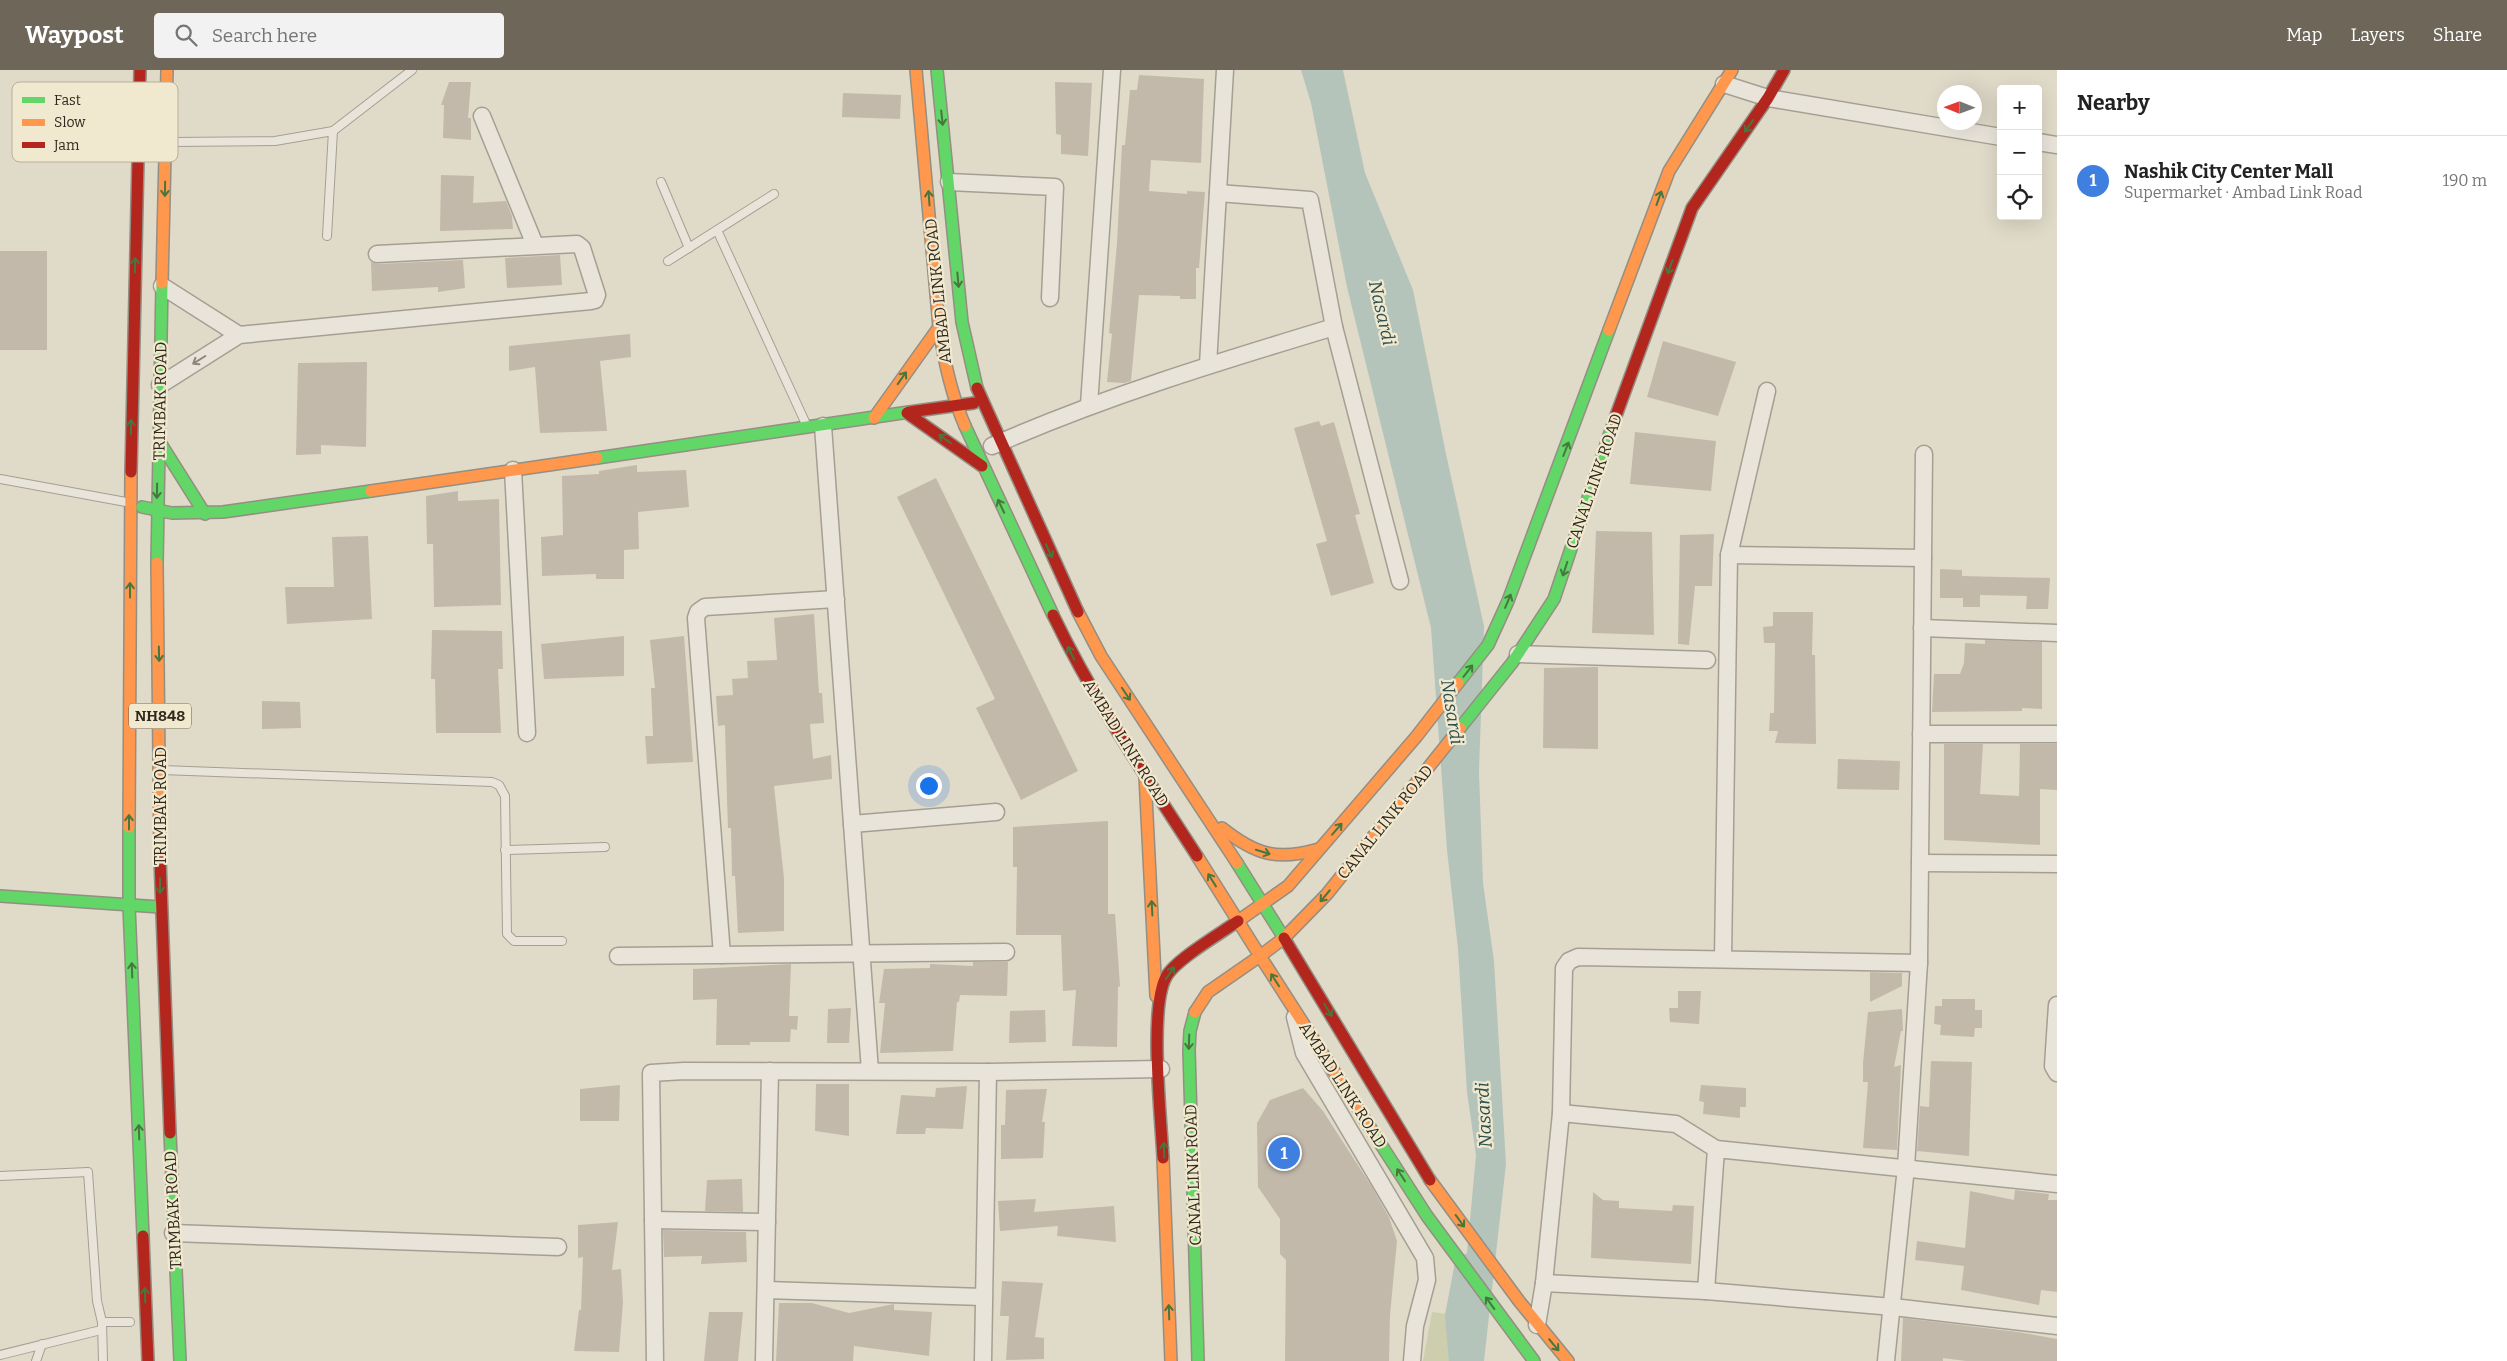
<!DOCTYPE html>
<html lang="en">
<head>
<meta charset="utf-8">
<style>
	body { margin:0; font-family:Bitter,serif; background:#f2f2f2; color:#222 }
	.controls { position:absolute; right:15px; top:15px; display:grid; overflow:hidden; border-radius:5px; box-shadow:0 5px 20px #0002 }
	.controls button { width:45px; height:45px; display:grid; place-items:center; padding:0; border:0; border-bottom:1px solid #e0e0e0; background:#fff; color:#222; font:25px sans-serif }
	.compass { position:absolute; left:1937px; top:15px; width:45px; height:45px; border-radius:50%; background:#fff; box-shadow:0 5px 20px #0002; rotate:271deg }
	.you { position:absolute; left:928px; top:715px; width:18px; height:18px; margin:-12px; border:4px solid #fff; border-radius:50%; background:#1a73e8; box-shadow:0 0 0 8px #1a73e833 }
	.badge { display:grid; place-items:center; width:32px; height:32px; border-radius:50%; background:#6e6659; color:#fff; font-size:16px; font-weight:700 }
	.pin { position:absolute; translate:-50% -50%; border:2px solid #fff; box-shadow:0 1px 5px #0006 }
	.list { margin:0; padding:0; list-style:none }
	h2 { display:flex; justify-content:space-between; align-items:center; height:65px; margin:0; padding:0 20px; font-size:21px }
	h2 small { font-size:16px; font-weight:400; color:#767676 }
	.list li { display:grid; grid-template-columns:32px 1fr auto; gap:15px; align-items:center; box-sizing:border-box; height:90px; padding:0 20px; border-top:1px solid #e0e0e0 }
	.list b { display:block; font-size:19px; white-space:nowrap }
	.list p { margin:0; font-size:16px; white-space:nowrap; color:#767676 }
	.list em { font-size:16px; font-style:normal; color:#767676 }
	.icon { flex:none; width:28px; height:28px; fill:none; stroke:currentColor; stroke-width:2; stroke-linecap:round; stroke-linejoin:round }
	.map { position:relative; flex:none; width:2057px; height:1291px; overflow:hidden }
	header { display:flex; align-items:center; gap:30px; box-sizing:border-box; height:70px; padding:0 25px; background:#6e6659; color:#fff }
	header strong { font-size:24px }
	nav { display:flex; gap:28px; margin-inline-start:auto; font-size:18px }
	.search { width:350px; height:45px; background:#f2f2f2; display:flex; align-items:center; gap:12px; box-sizing:border-box; padding:0 18px; border-radius:5px; color:#767676; font-size:19px }
	main { display:flex }
	aside { flex:1; background:#fff }
	.map>svg:first-child { display:block }
	.green { fill:#cdcead }
	.water { fill:#b5c4bb }
	.lines { fill:none; stroke-linecap:round; stroke-linejoin:round }
	.river { stroke:#b5c4bb; stroke-width:32 }
	.building { fill:#c3b9ab }
	.lane-casing { stroke:#a59f93; stroke-width:10 }
	.street-casing { stroke:#a59f93; stroke-width:19 }
	.fast-casing { stroke:#948e83; stroke-width:14 }
	.slow-casing { stroke:#948e83; stroke-width:14 }
	.jam-casing { stroke:#948e83; stroke-width:14 }
	.lane { stroke:#e8e4da; stroke-width:8 }
	.street { stroke:#e8e4da; stroke-width:16 }
	.fast { stroke:#63d668; stroke-width:11 }
	.slow { stroke:#ff974d; stroke-width:11 }
	.jam { stroke:#b3261e; stroke-width:11 }
	.oneway { stroke:#48763f }
	.oneway2 { stroke:#8c867c }
	.labels { text-anchor:middle; dominant-baseline:central; stroke-width:4.5; stroke-linejoin:round; paint-order:stroke }
	.shield { fill:#f1e9cf; stroke:#6b6252; stroke-width:1 }
	.shield-label { font-size:15px; font-weight:bold; fill:#31281d }
	.street-label { font-size:16px; fill:#31281d; stroke:#f1e9cf }
	.water-label { font-size:18px; font-style:italic; fill:#2d4f4f; stroke:#f1e9cf }
	.key { fill:#f1e9cf; stroke:#b7af9a; stroke-width:1 }
	.key-label { font-size:14px; fill:#31281d }
</style>
</head>
<body>
<header>
<strong>Waypost</strong>
<div class="search"><svg class="icon" aria-label="search" viewBox="0 0 24 24"><circle cx="10" cy="10" r="6"/><path d="M15 15l6 6"/></svg>Search here</div>
<nav><a>Map</a><a>Layers</a><a>Share</a></nav>
</header>
<main>
<div class="map">
<svg width="2057" height="1291" viewBox="0 0 2057 1291">
	<rect width="100%" height="100%" fill="#e0dac9"/>
	<!-- green -->
	<path class="green" d="M1432,1242L1461,1246L1457,1291H1423Z"/>
	<!-- water -->
	<path class="water" d="M1301,0H1343L1365,103L1413,220L1446,384L1484,556L1479,702L1483,813L1494,891L1506,1094L1484,1291H1457L1476,1085L1467,1022L1458,879L1447,780L1431,558L1347,217L1311,33Z"/>
	<g class="lines">
		<!-- river -->
		<path class="river" d="M1465,1291L1461,1246L1470,1199"/>
	</g>
	<!-- building -->
	<g class="building">
		<path d="M1139,5L1204,9L1201,93L1151,90L1149,121L1187,124V121L1205,122L1199,198H1196V229H1180V226L1139,225L1131,311L1124,313L1107,312L1112,264L1109,263L1117,173L1122,75H1125L1130,20H1137Z"/>
		<path d="M449,12H471L468,48H471V70L443,68L444,35H441Z"/>
		<path d="M1055,12L1092,13L1088,86L1061,84V65L1056,64Z"/>
		<path d="M843,23L901,25L900,49L842,47Z"/>
		<path d="M441,105L474,106L473,133L506,131L512,146L513,159L440,161Z"/>
		<rect x="0" y="181" width="47" height="99"/>
		<path d="M560,185L562,215L507,218L505,188Z"/>
		<path d="M463,190L465,218L438,222V217L372,221L371,192L378,194Z"/>
		<path d="M630,264L631,287L600,291L607,361L540,363L535,297L509,301V276Z"/>
		<path d="M1663,271L1736,292L1718,346L1647,327Z"/>
		<path d="M367,292L366,377L321,375V384L296,385L298,293Z"/>
		<path d="M1319,351L1321,356L1334,352L1360,444L1355,445L1374,513L1331,526L1316,474L1327,471L1294,358Z"/>
		<path d="M1635,362L1716,371L1711,421L1630,414Z"/>
		<path d="M637,395V402L686,400L689,437L638,442L639,479L624,480V509H596V504L542,506L541,467L563,465L562,406L599,404V401Z"/>
		<path d="M936,408L1078,701L1021,730L976,638L995,629L897,427Z"/>
		<path d="M458,421V431L499,429L501,535L434,537L433,474H427L426,426Z"/>
		<path d="M1596,461L1652,462L1654,565L1592,563Z"/>
		<path d="M1714,464L1712,516H1695L1689,575L1678,574L1680,465Z"/>
		<path d="M368,466L372,549L287,554L285,517H334L332,467Z"/>
		<path d="M1940,499L1962,500V506L2050,508L2048,539H2026L2027,526L1980,525V537H1963V528H1940Z"/>
		<path d="M1773,542H1813L1812,585H1815L1816,674L1775,673L1778,661H1769L1770,643H1774L1775,573H1764L1763,557L1773,556Z"/>
		<path d="M814,544L819,623H822L824,653L810,654L813,689L831,685L832,709L774,716L784,808V861L738,863L735,806H732L731,758H728L727,729L725,655L718,656L716,626L733,625L732,609L748,608L747,591L777,590L774,548Z"/>
		<path d="M432,560L502,561L503,599H498L501,663H436L435,609H431Z"/>
		<path d="M624,566V606L544,609L541,574Z"/>
		<path d="M684,566L693,692L647,694L645,666H653L651,618H655L650,570Z"/>
		<path d="M1985,570L2042,572V639L2022,638V641L1932,642L1934,604H1960L1964,593L1965,573L1985,574Z"/>
		<path d="M1598,597V679L1543,678L1544,598Z"/>
		<path d="M262,631L300,632L301,658L262,659Z"/>
		<path d="M1944,674H1983L1980,724L2019,726L2020,674H2057V720L2040,719V775L1944,770Z"/>
		<path d="M1838,689L1900,691L1899,720L1837,719Z"/>
		<path d="M1108,751V844H1115L1120,916L1118,917L1117,977L1072,976L1076,920L1063,921L1061,865H1016L1017,797H1013V757Z"/>
		<path d="M973,892H1008L1007,926L960,925L959,932H957L953,981L880,983L885,933H879L884,899L930,898V894L973,896Z"/>
		<path d="M791,894L789,946H798L797,960L791,959L790,972H750V975H716L717,929L693,930V899Z"/>
		<path d="M1870,902L1902,903V916L1870,932Z"/>
		<path d="M1678,921H1701L1699,954L1670,952L1669,938H1678Z"/>
		<path d="M1942,929H1975V940H1982V958H1975L1974,967L1940,965L1941,955L1934,954L1935,936H1942Z"/>
		<path d="M851,938L849,973H827L828,939Z"/>
		<path d="M1902,939L1903,961H1901L1894,997L1901,995L1897,1080L1863,1078L1868,1012H1863V993L1868,942Z"/>
		<path d="M1045,940L1046,972L1009,973L1010,941Z"/>
		<path d="M1931,991L1972,992L1969,1086L1917,1081L1920,1036L1929,1037Z"/>
		<path d="M816,1014H849V1066L815,1061Z"/>
		<path d="M620,1015L619,1051H580V1019Z"/>
		<path d="M1701,1015L1746,1018V1037H1740V1048L1703,1044L1704,1032L1699,1031Z"/>
		<path d="M967,1016L963,1059L926,1058L925,1064H896L901,1025L935,1027L936,1018Z"/>
		<path d="M1303,1018L1323,1041L1372,1117L1389,1147L1397,1171L1390,1245L1389,1291H1285L1286,1190L1280,1184V1149L1258,1117L1257,1053L1270,1030Z"/>
		<path d="M1047,1019L1042,1052H1045L1043,1088L1001,1089V1055H1005L1006,1020Z"/>
		<path d="M742,1109L743,1142L705,1141L707,1110Z"/>
		<path d="M2015,1120L2049,1124L2048,1130H2057V1222L2041,1220L2039,1235L1961,1220L1964,1196L1915,1190L1917,1171L1965,1178L1970,1121L2014,1130Z"/>
		<path d="M1593,1122L1603,1130L1619,1131V1138L1672,1141L1673,1135L1694,1136L1691,1194L1591,1188Z"/>
		<path d="M1036,1129L1034,1142L1114,1136L1116,1172L1057,1166L1058,1156L1000,1161L998,1131Z"/>
		<path d="M618,1152L612,1200L621,1199L623,1232L619,1282L574,1281L579,1240H581L583,1187L578,1188V1155Z"/>
		<path d="M663,1160L746,1162L747,1192L701,1194L702,1186L664,1187Z"/>
		<path d="M1002,1211L1043,1213L1035,1267L1044,1268V1289L1006,1290L1009,1246H1000Z"/>
		<path d="M779,1233H812L849,1243L894,1234V1240L932,1242L929,1286L854,1276L853,1291H776Z"/>
		<path d="M709,1242H743L738,1291H704Z"/>
		<path d="M1903,1248L2018,1262L2057,1269V1291H1966L1943,1288V1291H1901Z"/>
	</g>
	<g class="lines">
		<!-- lane casing -->
		<g class="lane-casing">
			<g id="lane">
				<path d="M171,72L275,71L333,61L412,0"/>
				<path d="M661,112L689,178"/>
				<path d="M717,160L806,354"/>
				<path d="M327,166L333,61"/>
				<path d="M668,191L774,124"/>
				<path d="M0,409L126,432"/>
				<path d="M162,700L492,712L499,715L505,726L507,864L514,871H562"/>
				<path d="M505,780L605,777"/>
				<path d="M0,1106L88,1102L97,1231L102,1252L103,1291"/>
				<path d="M102,1252H130"/>
				<path d="M0,1285L101,1260"/>
				<path d="M36,1291L42,1274"/>
			</g>
		</g>
		<!-- street casing -->
		<g class="street-casing">
			<g id="street">
				<path d="M1724,14L1768,28L2001,67"/>
				<path d="M482,46L535,175"/>
				<path d="M2038,72L2057,75"/>
				<path d="M949,112L1055,117L1050,228"/>
				<path d="M1218,123L1310,130L1334,257L1400,511"/>
				<path d="M162,216L239,265"/>
				<path d="M1208,295L1225,0"/>
				<path d="M160,315L239,265L591,231L595,230L597,225L582,178L577,174L377,184"/>
				<path d="M1089,335L1112,0"/>
				<path d="M823,356L870,1001"/>
				<path d="M992,376C1103,327 1218,292 1334,257"/>
				<path d="M513,400L527,663"/>
				<path d="M1729,485L1923,488"/>
				<path d="M1922,558L2057,563"/>
				<path d="M1518,584L1707,590"/>
				<path d="M1921,664H2057"/>
				<path d="M852,754L996,742"/>
				<path d="M1920,793L2057,794"/>
				<path d="M722,885L696,548L698,542L705,537L836,529"/>
				<path d="M618,886L1006,882"/>
				<path d="M1723,889L1729,485L1767,321"/>
				<path d="M2057,935L2053,996L2057,1003"/>
				<path d="M1295,947L1304,983L1425,1188L1427,1210L1415,1256L1412,1291"/>
				<path d="M1561,1043L1676,1054L1716,1079"/>
				<path d="M653,1150L767,1152"/>
				<path d="M173,1163L558,1177"/>
				<path d="M1544,1213L1561,1043L1564,898L1569,891L1578,887L1919,893L1924,384"/>
				<path d="M766,1220L983,1227"/>
				<path d="M1706,1221L1716,1079L2057,1114"/>
				<path d="M1537,1255L1544,1213L1706,1221L1893,1237L2057,1256"/>
				<path d="M655,1291L651,1003L684,1001L988,1002L1161,999"/>
				<path d="M764,1291L770,1001"/>
				<path d="M983,1291L988,1002"/>
				<path d="M1886,1291L1906,1097L1919,893"/>
			</g>
		</g>
		<!-- fast casing -->
		<g class="fast-casing">
			<g id="fast">
				<path d="M937,0L962,252L977,318"/>
				<path d="M965,356L1053,545"/>
				<path d="M159,371L205,444"/>
				<path d="M597,388L909,342"/>
				<path d="M142,437L172,443L223,442L371,421"/>
				<path d="M157,493L162,213"/>
				<path d="M1458,613L1488,575L1508,531L1609,260"/>
				<path d="M1460,658L1512,593L1554,529L1614,351"/>
				<path d="M129,757V836L143,1166"/>
				<path d="M1237,793L1284,868"/>
				<path d="M0,826L160,837"/>
				<path d="M1195,942L1190,961L1189,980L1198,1291"/>
				<path d="M1371,1059L1427,1146L1534,1291"/>
				<path d="M170,1063L180,1291"/>
			</g>
		</g>
		<!-- slow casing -->
		<g class="slow-casing">
			<g id="slow">
				<path d="M916,0L939,257C944,291 951,324 965,356"/>
				<path d="M162,213L167,0"/>
				<path d="M1609,260L1669,101L1732,0"/>
				<path d="M874,348L939,257"/>
				<path d="M371,421L597,388"/>
				<path d="M157,493L160,788"/>
				<path d="M1078,542L1101,586L1237,793"/>
				<path d="M1145,706L1156,926"/>
				<path d="M129,757L131,402"/>
				<path d="M1222,758C1256,785 1277,791 1319,779"/>
				<path d="M1197,786L1260,886L1284,868L1327,824L1460,658"/>
				<path d="M1238,851L1288,816L1416,667L1458,613"/>
				<path d="M1195,942L1208,922L1260,886L1371,1059"/>
				<path d="M1163,1088L1171,1291"/>
				<path d="M1430,1110L1519,1231L1568,1291"/>
			</g>
		</g>
		<!-- jam casing -->
		<g class="jam-casing">
			<g id="jam">
				<path d="M977,318L1078,542"/>
				<path d="M909,342L974,333"/>
				<path d="M907,343L982,396"/>
				<path d="M1614,351L1692,138L1768,28L1784,0"/>
				<path d="M131,402L140,0"/>
				<path d="M1053,545C1094,630 1146,707 1197,786"/>
				<path d="M160,788L170,1063"/>
				<path d="M1284,868L1430,1110"/>
				<path d="M1163,1088C1161,1048 1149,938 1166,907C1175,890 1221,863 1238,851"/>
				<path d="M143,1166L148,1291"/>
			</g>
		</g>
		<!-- lane -->
		<use href="#lane" class="lane"/>
		<!-- street -->
		<use href="#street" class="street"/>
		<!-- fast -->
		<use href="#fast" class="fast"/>
		<!-- slow -->
		<use href="#slow" class="slow"/>
		<!-- jam -->
		<use href="#jam" class="jam"/>
	</g>
	<!-- one-way arrows -->
	<defs><path id="oneway-shaft" d="M-6 0H5M1.5-3L5.5 0L1.5 3" fill="none" stroke-width="1.6" stroke-linecap="round" stroke-linejoin="round" transform="scale(1.25)"/></defs>
	<g class="oneway">
		<use href="#oneway-shaft" transform="translate(942 48) rotate(84)"/>
		<use href="#oneway-shaft" transform="translate(1749 56) rotate(125)"/>
		<use href="#oneway-shaft" transform="translate(165 119) rotate(91)"/>
		<use href="#oneway-shaft" transform="translate(929 128) rotate(-94)"/>
		<use href="#oneway-shaft" transform="translate(1659 128) rotate(-70)"/>
		<use href="#oneway-shaft" transform="translate(135 195) rotate(-89)"/>
		<use href="#oneway-shaft" transform="translate(1670 197) rotate(110)"/>
		<use href="#oneway-shaft" transform="translate(958 210) rotate(85)"/>
		<use href="#oneway-shaft" transform="translate(902 308) rotate(-55)"/>
		<use href="#oneway-shaft" transform="translate(131 357) rotate(-89)"/>
		<use href="#oneway-shaft" transform="translate(945 369) rotate(-145)"/>
		<use href="#oneway-shaft" transform="translate(1566 379) rotate(-69)"/>
		<use href="#oneway-shaft" transform="translate(157 421) rotate(91)"/>
		<use href="#oneway-shaft" transform="translate(1001 436) rotate(-115)"/>
		<use href="#oneway-shaft" transform="translate(1049 481) rotate(65)"/>
		<use href="#oneway-shaft" transform="translate(1565 499) rotate(108)"/>
		<use href="#oneway-shaft" transform="translate(130 520) rotate(-90)"/>
		<use href="#oneway-shaft" transform="translate(1508 531) rotate(-67)"/>
		<use href="#oneway-shaft" transform="translate(1071 583) rotate(-117)"/>
		<use href="#oneway-shaft" transform="translate(159 584) rotate(89)"/>
		<use href="#oneway-shaft" transform="translate(1468 601) rotate(-52)"/>
		<use href="#oneway-shaft" transform="translate(1126 624) rotate(56)"/>
		<use href="#oneway-shaft" transform="translate(129 752) rotate(-90)"/>
		<use href="#oneway-shaft" transform="translate(1337 759) rotate(-49)"/>
		<use href="#oneway-shaft" transform="translate(1263 782) rotate(17)"/>
		<use href="#oneway-shaft" transform="translate(1212 810) rotate(-122)"/>
		<use href="#oneway-shaft" transform="translate(160 816) rotate(90)"/>
		<use href="#oneway-shaft" transform="translate(1325 826) rotate(130)"/>
		<use href="#oneway-shaft" transform="translate(1152 838) rotate(-93)"/>
		<use href="#oneway-shaft" transform="translate(132 900) rotate(-92)"/>
		<use href="#oneway-shaft" transform="translate(1170 903) rotate(-56)"/>
		<use href="#oneway-shaft" transform="translate(1275 910) rotate(-123)"/>
		<use href="#oneway-shaft" transform="translate(1328 940) rotate(59)"/>
		<use href="#oneway-shaft" transform="translate(1189 972) rotate(92)"/>
		<use href="#oneway-shaft" transform="translate(139 1062) rotate(-92)"/>
		<use href="#oneway-shaft" transform="translate(1164 1080) rotate(-92)"/>
		<use href="#oneway-shaft" transform="translate(1401 1105) rotate(-123)"/>
		<use href="#oneway-shaft" transform="translate(1460 1151) rotate(54)"/>
		<use href="#oneway-shaft" transform="translate(145 1225) rotate(-92)"/>
		<use href="#oneway-shaft" transform="translate(1490 1233) rotate(-126)"/>
		<use href="#oneway-shaft" transform="translate(1169 1242) rotate(-92)"/>
		<use href="#oneway-shaft" transform="translate(1554 1275) rotate(50)"/>
	</g>
	<use class="oneway2" href="#oneway-shaft" transform="translate(199 290) rotate(148)"/>
	<g class="labels">
		<!-- shield labels -->
		<rect class="shield" x="129" y="633.5" width="62" height="25" rx="4"/>
		<g class="shield-label">
			<text x="160" y="646">NH848</text>
		</g>
		<!-- street labels -->
		<g class="street-label">
			<text transform="translate(938 221) rotate(-96)">AMBAD LINK ROAD</text>
			<text transform="translate(160 331) rotate(-89)">TRIMBAK ROAD</text>
			<text transform="translate(1594 411) rotate(-71)">CANAL LINK ROAD</text>
			<text transform="translate(1126 673) rotate(58)">AMBAD LINK ROAD</text>
			<text transform="translate(160 736) rotate(-90)">TRIMBAK ROAD</text>
			<text transform="translate(1385 752) rotate(-51)">CANAL LINK ROAD</text>
			<text transform="translate(1343 1015) rotate(57)">AMBAD LINK ROAD</text>
			<text transform="translate(1193 1105) rotate(-92)">CANAL LINK ROAD</text>
			<text transform="translate(173 1140) rotate(-93)">TRIMBAK ROAD</text>
		</g>
		<!-- water labels -->
		<g class="water-label">
			<text transform="translate(1382 243) rotate(77)">Nasardi</text>
			<text transform="translate(1452 642) rotate(81)">Nasardi</text>
			<text transform="translate(1484 1045) rotate(-93)">Nasardi</text>
		</g>
	</g>
	<!-- legend -->
	<rect x="12" y="12" width="166" height="80" rx="8" class="key"/>
	<rect x="22" y="27" width="23" height="6" fill="#63d668"/>
	<rect x="22" y="49" width="23" height="7" fill="#ff974d"/>
	<rect x="22" y="72" width="23" height="6" fill="#b3261e"/>
	<g class="key-label">
		<text x="54" y="35">Fast</text>
		<text x="54" y="57">Slow</text>
		<text x="54" y="80">Jam</text>
	</g>
</svg>
<div class="controls">
<button>+</button>
<button>−</button>
<button><svg class="icon" aria-label="locate" viewBox="0 0 24 24"><circle cx="12" cy="12" r="6"/><path d="M12 2v4M12 18v4M2 12h4M18 12h4"/></svg></button>
</div>
<svg class="compass" viewBox="-18 -18 36 36"><path d="M0-13l5 13h-10z" fill="#e53935"/><path d="M0 13l5-13h-10z" fill="#767676"/></svg>
<div class="you"></div>
<div class="pin badge" style="left:1284px;top:1083px;background:#3f7fe0">1</div>
</div>
<aside>
<h2>Nearby<small></small></h2>
<ul class="list">
<li><span class="badge" style="background:#3f7fe0">1</span><div><b>Nashik City Center Mall</b><p>Supermarket · Ambad Link Road</p></div><em>190 m</em></li>
</ul>
</aside>
</main>
</body>
</html>
